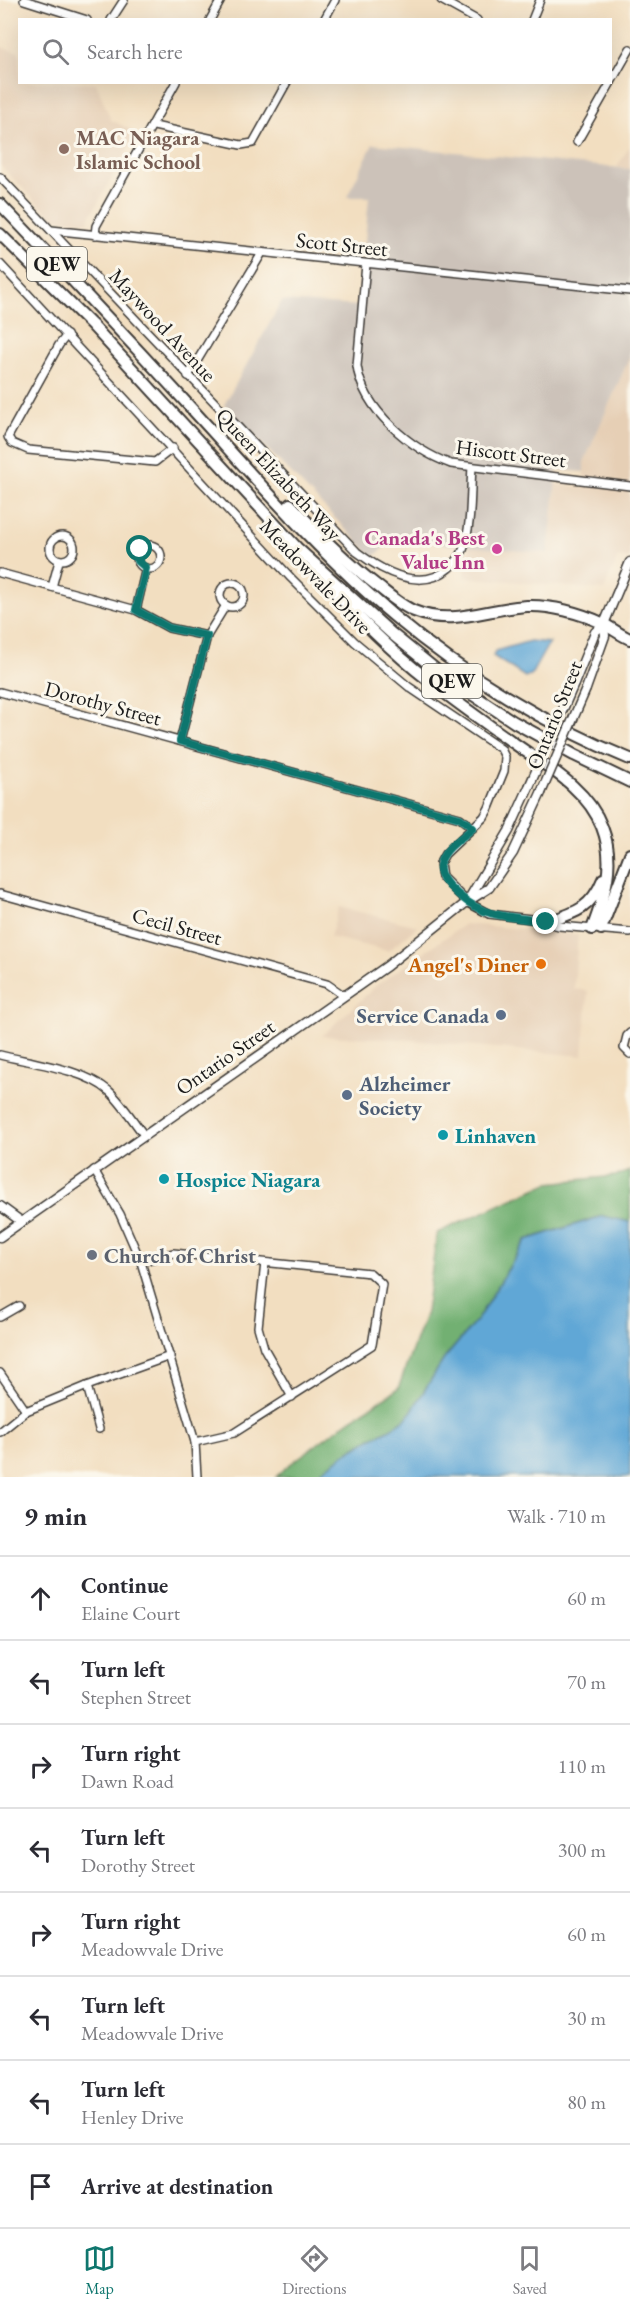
<!DOCTYPE html>
<html lang="en">
<head>
<meta charset="utf-8">
<style>
	body { margin:0; font-family:"EB Garamond",serif; background:#f2f2f3; color:#2b2b33 }
	.stop { position:absolute; width:18px; height:18px; margin:-14px; border:4px solid #0f766e; border-radius:50%; background:#fff }
	.stop.end { background:#0f766e; border-color:#fff; box-shadow:0 2px 6px #0008 }
	.list { margin:0; padding:0; list-style:none }
	h2 { display:flex; justify-content:space-between; align-items:center; height:78px; margin:0; padding:0 24px; font-size:26px }
	h2 small { font-size:20px; font-weight:400; color:#7c7c81 }
	.list li { display:grid; grid-template-columns:39px 1fr auto; gap:18px; align-items:center; box-sizing:border-box; height:84px; padding:0 24px; border-top:2px solid #e1e1e2 }
	.list b { display:block; font-size:22px; white-space:nowrap }
	.list p { margin:0; font-size:20px; white-space:nowrap; color:#7c7c81 }
	.list em { font-size:20px; font-style:normal; color:#7c7c81 }
	.icon { flex:none; width:33px; height:33px; fill:none; stroke:currentColor; stroke-width:2; stroke-linecap:round; stroke-linejoin:round }
	.map { position:relative; flex:none; width:630px; height:1477px; overflow:hidden }
	.search { position:absolute; background:#fff; box-shadow:0 6px 24px #0002; left:18px; right:18px; top:18px; height:66px; display:flex; align-items:center; gap:15px; box-sizing:border-box; padding:0 21px; border-radius:0px; color:#7c7c81; font-size:22px }
	.sheet { height:750px; background:#fff }
	nav { display:flex; justify-content:space-around; align-items:center; box-sizing:border-box; height:84px; border-top:2px solid #e1e1e2; background:#fff; font-size:16px; color:#7c7c81 }
	nav a { display:grid; justify-items:center; gap:3px }
	nav .on { color:#0f766e }
	.map>svg:first-child { display:block }
	.built { fill:#e6cfb5 }
	.industrial { fill:#ccc2b9 }
	.forest { fill:#72b072; stroke:#476647; stroke-width:1.5 }
	.water { fill:#60a7d6; stroke:#3e6279; stroke-width:1.5 }
	.lines { fill:none; stroke-linecap:round; stroke-linejoin:round }
	.minor-casing { stroke:#3c3935; stroke-width:10 }
	.major-casing { stroke:#3c3935; stroke-width:11 }
	.highway-casing { stroke:#3c3935; stroke-width:14 }
	.minor { stroke:#fff; stroke-width:7 }
	.major { stroke:#fff; stroke-width:8 }
	.highway { stroke:#fff; stroke-width:10 }
	.major-bridge-casing { stroke:#3c3935; stroke-width:11; stroke-linecap:butt }
	.major-bridge { stroke:#fff; stroke-width:8 }
	.route { stroke:#0f766e; stroke-width:8 }
	.education-dot { fill:#8d6e63; stroke:#fbf7ec; stroke-width:2 }
	.hotel-dot { fill:#d1479c; stroke:#fbf7ec; stroke-width:2 }
	.food-dot { fill:#e8710a; stroke:#fbf7ec; stroke-width:2 }
	.service-dot { fill:#5c6f8a; stroke:#fbf7ec; stroke-width:2 }
	.culture-dot { fill:#0f9aa8; stroke:#fbf7ec; stroke-width:2 }
	.worship-dot { fill:#6b7280; stroke:#fbf7ec; stroke-width:2 }
	.labels { text-anchor:middle; dominant-baseline:central; stroke-width:6; stroke-linejoin:round; paint-order:stroke }
	.shield { fill:#fbf7ec; stroke:#5f5e5a; stroke-width:1.5 }
	.shield-label { font-size:20px; font-weight:bold; fill:#1c1c1c }
	.education-label { font-size:21px; font-weight:bold; fill:#785e54; stroke:#fbf7ec; text-anchor:start }
	.street-label { font-size:21px; fill:#1c1c1c; stroke:#fbf7ec }
	.hotel-label { font-size:21px; font-weight:bold; fill:#b23c85; stroke:#fbf7ec; text-anchor:end }
	.food-label { font-size:21px; font-weight:bold; fill:#c56008; stroke:#fbf7ec; text-anchor:end }
	.service-label { font-size:21px; font-weight:bold; fill:#4e5e75; stroke:#fbf7ec; text-anchor:end }
	.culture-label { font-size:21px; font-weight:bold; fill:#0d838f; stroke:#fbf7ec; text-anchor:start }
	.worship-label { font-size:21px; font-weight:bold; fill:#5b616d; stroke:#fbf7ec; text-anchor:start }
</style>
</head>
<body>
<div class="map">
<svg width="630" height="1477" viewBox="0 0 630 1477">
	<rect width="100%" height="100%" fill="#fbf7ec"/>
	<filter id="ink" filterUnits="userSpaceOnUse"><feTurbulence type="fractalNoise" baseFrequency=".0167" numOctaves="2"/><feDisplacementMap in="SourceGraphic" scale="12" xChannelSelector="R" yChannelSelector="G"/><feConvolveMatrix kernelMatrix="1 2 1 2 8 2 1 2 1" color-interpolation-filters="sRGB"/></filter>
	<filter id="wash" filterUnits="userSpaceOnUse"><feTurbulence type="fractalNoise" baseFrequency=".008" numOctaves="4" result="noise"/><feDisplacementMap in="SourceGraphic" scale="24" xChannelSelector="R" yChannelSelector="G"/><feGaussianBlur stdDeviation="1.35" result="paint"/><feColorMatrix in="noise" values="0 0 0 0 0 0 0 0 0 0 0 0 0 0 0 0 0 1.4 0 .05"/><feComposite in="paint" operator="in"/></filter>
	<g filter="url(#wash)">
		<rect width="100%" height="100%" fill="#f2dec0"/>
		<!-- built -->
		<g class="built">
			<path d="M0,47L19,52L20,82L96,83L111,120L137,133L87,222L53,219L0,165Z"/>
			<path d="M630,146V169L617,167Z"/>
			<path d="M630,356V559L618,557L604,590L464,577L470,545L548,553L555,484L584,487V462Z"/>
			<path d="M339,907L418,926L388,951L330,937Z"/>
			<path d="M465,924L578,934L574,989L588,991L583,1056L400,1039L322,1036L378,984Z"/>
		</g>
		<!-- industrial -->
		<path class="industrial" d="M373,144L630,169V356L584,462V472L557,470L548,553L394,540L373,557L224,405L282,301L359,306L369,197H347Z"/>
		<!-- forest -->
		<path class="forest" d="M630,1171V1222L602,1216L526,1240L477,1320L444,1359L408,1417L389,1430L370,1439L348,1452L314,1477H276L289,1465L351,1419L398,1389L426,1312L437,1233L548,1183L615,1176Z"/>
		<!-- water -->
		<g class="water">
			<path d="M530,641L549,643L531,675L525,677L493,656L495,651Z"/>
			<path d="M603,1216L630,1222V1477H314L348,1452L370,1439L389,1430L408,1417L444,1359L477,1320L526,1240Z"/>
		</g>
	</g>
	<g filter="url(#ink)">
		<g class="lines">
			<!-- minor casing -->
			<g class="minor-casing">
				<g id="minor">
					<path d="M24,0L87,20"/>
					<path d="M441,0L477,20"/>
					<path d="M111,20L124,0"/>
					<path d="M210,20L221,0"/>
					<path d="M324,20L335,0"/>
					<path d="M532,20L540,0"/>
					<path d="M154,126L241,145L253,143L287,82"/>
					<path d="M577,142L630,49"/>
					<path d="M0,177L357,552C382,571 421,593 449,568C455,563 460,558 463,550C472,525 470,494 472,467"/>
					<path d="M51,230L630,291"/>
					<path d="M95,235L96,226L176,82"/>
					<path d="M0,264L291,578L355,642L409,687L501,749L505,757L504,771L489,808L484,817L445,854L440,863L442,877L467,902L489,914L531,919L559,926L630,932"/>
					<path d="M366,264L357,366C363,410 412,450 451,464L630,486"/>
					<path d="M67,335L59,345L8,437L12,443L28,450L155,462L173,448"/>
					<path d="M188,376L262,253"/>
					<circle cx="62" cy="548" r="12"/>
					<circle cx="149" cy="557" r="12"/>
					<path d="M0,573L136,610L169,628L207,636"/>
					<circle cx="232" cy="595" r="12"/>
					<path d="M52,587L59,561"/>
					<path d="M136,610L146,568"/>
					<path d="M0,692L460,818L473,828"/>
					<path d="M180,741L207,636L226,605"/>
					<path d="M0,894L327,984L343,995"/>
					<path d="M630,1033L627,1036L624,1048L630,1054"/>
					<path d="M0,1055C32,1063 84,1069 109,1091C122,1103 133,1121 144,1135"/>
					<path d="M94,1170L120,1214L141,1262L195,1442L197,1477"/>
					<path d="M141,1262L173,1253L370,1273L382,1284L372,1345L234,1433L195,1442"/>
					<path d="M265,1263L258,1327L264,1348L292,1397"/>
					<path d="M0,1317L19,1306"/>
					<path d="M0,1373L26,1411"/>
					<path d="M87,1386L99,1429"/>
					<path d="M0,1432L26,1411L87,1386L170,1356"/>
				</g>
			</g>
			<!-- major casing -->
			<g class="major-casing">
				<g id="major">
					<path d="M574,684L595,632L604,624"/>
					<path d="M586,689L605,636L604,624L630,562"/>
					<path d="M467,902L509,831L529,787"/>
					<path d="M0,1206L22,1222"/>
					<path d="M0,1237L387,966L467,902L489,888L513,853L541,793"/>
				</g>
			</g>
			<!-- highway casing -->
			<g class="highway-casing">
				<g id="highway">
					<path d="M0,204C65,272 129,340 192,409C257,480 321,555 395,617C464,675 546,725 630,759"/>
					<path d="M0,234L92,325L297,548L392,634L440,673L514,722L574,755L630,782"/>
					<path d="M290,504C319,534 346,562 380,588C390,596 402,606 414,611C453,627 488,608 527,606C551,605 580,613 602,623C612,628 620,635 630,639"/>
					<path d="M328,585C359,618 391,651 427,679C454,701 483,721 511,741C544,765 587,787 602,827C616,863 605,895 592,929"/>
					<path d="M547,922C575,913 591,909 603,879"/>
					<path d="M601,929L630,854"/>
				</g>
			</g>
			<!-- minor -->
			<use href="#minor" class="minor"/>
			<!-- major -->
			<use href="#major" class="major"/>
			<!-- highway -->
			<use href="#highway" class="highway"/>
			<!-- major-bridge casing -->
			<g class="major-bridge-casing">
				<g id="major-bridge">
					<path d="M529,787L574,684"/>
					<path d="M541,793L586,689"/>
				</g>
			</g>
			<!-- major-bridge -->
			<use href="#major-bridge" class="major-bridge"/>
		</g>
	</g>
	<g class="lines" filter="url(#ink)">
		<!-- route -->
		<path class="route" d="M140,549L138,561L146,568L136,610L169,628L207,636L180,741L460,818L473,828C462,838 446,847 441,861C437,871 443,879 449,886C484,921 502,914 546,922"/>
	</g>
	<!-- markers -->
	<circle class="education-dot" cx="64" cy="149" r="6"/>
	<circle class="hotel-dot" cx="497" cy="549" r="6"/>
	<circle class="food-dot" cx="541" cy="964" r="6"/>
	<g class="service-dot">
		<circle cx="501" cy="1015" r="6"/>
		<circle cx="347" cy="1095" r="6"/>
	</g>
	<g class="culture-dot">
		<circle cx="443" cy="1135" r="6"/>
		<circle cx="164" cy="1179" r="6"/>
	</g>
	<circle class="worship-dot" cx="92" cy="1255" r="6"/>
	<g class="labels">
		<!-- shield labels -->
		<g class="shield">
			<rect x="27" y="247" width="60" height="34" rx="4.5"/>
			<rect x="422" y="664" width="60" height="34" rx="4.5"/>
		</g>
		<g class="shield-label">
			<text x="57" y="264">QEW</text>
			<text x="452" y="681">QEW</text>
		</g>
		<!-- education labels -->
		<g class="education-label">
			<text x="76" y="137">MAC Niagara<tspan x="76" dy="24">Islamic School</tspan></text>
		</g>
		<!-- street labels -->
		<g class="street-label">
			<text transform="translate(342 244) rotate(6)">Scott Street</text>
			<text transform="translate(163 325) rotate(47)">Maywood Avenue</text>
			<text transform="translate(511 453) rotate(7)">Hiscott Street</text>
			<text transform="translate(279 474) rotate(47)">Queen Elizabeth Way</text>
			<text transform="translate(316 576) rotate(46)">Meadowvale Drive</text>
			<text transform="translate(103 703) rotate(15)">Dorothy Street</text>
			<text transform="translate(554 715) rotate(-68)">Ontario Street</text>
			<text transform="translate(177 926) rotate(15)">Cecil Street</text>
			<text transform="translate(225 1057) rotate(-35)">Ontario Street</text>
		</g>
		<!-- hotel labels -->
		<g class="hotel-label">
			<text x="485" y="537">Canada's Best<tspan x="485" dy="24">Value Inn</tspan></text>
		</g>
		<!-- food labels -->
		<g class="food-label">
			<text x="529" y="964">Angel's Diner</text>
		</g>
		<!-- service labels -->
		<g class="service-label">
			<text x="489" y="1015">Service Canada</text>
			<text x="359" y="1083" text-anchor="start">Alzheimer<tspan x="359" dy="24">Society</tspan></text>
		</g>
		<!-- culture labels -->
		<g class="culture-label">
			<text x="455" y="1135">Linhaven</text>
			<text x="176" y="1179">Hospice Niagara</text>
		</g>
		<!-- worship labels -->
		<g class="worship-label">
			<text x="104" y="1255">Church of Christ</text>
		</g>
	</g>
</svg>
<div class="stop" style="left:140px;top:549px"></div>
<div class="stop end" style="left:546px;top:922px"></div>
<div class="search"><svg class="icon" aria-label="search" viewBox="0 0 24 24"><circle cx="10" cy="10" r="6"/><path d="M15 15l6 6"/></svg>Search here</div>
</div>
<section class="sheet">
<h2>9 min<small>Walk · 710 m</small></h2>
<ul class="list">
<li><svg class="icon" aria-label="ahead" viewBox="0 0 24 24"><path d="M12 20V5M6 11l6-6 6 6"/></svg><div><b>Continue</b><p>Elaine Court</p></div><em>60 m</em></li>
<li><svg class="icon" aria-label="left" viewBox="0 0 24 24"><path d="M17 20v-9H6M10 6l-5 5 5 5"/></svg><div><b>Turn left</b><p>Stephen Street</p></div><em>70 m</em></li>
<li><svg class="icon" aria-label="right" viewBox="0 0 24 24"><path d="M7 20v-9h11M14 6l5 5-5 5"/></svg><div><b>Turn right</b><p>Dawn Road</p></div><em>110 m</em></li>
<li><svg class="icon" aria-label="left" viewBox="0 0 24 24"><path d="M17 20v-9H6M10 6l-5 5 5 5"/></svg><div><b>Turn left</b><p>Dorothy Street</p></div><em>300 m</em></li>
<li><svg class="icon" aria-label="right" viewBox="0 0 24 24"><path d="M7 20v-9h11M14 6l5 5-5 5"/></svg><div><b>Turn right</b><p>Meadowvale Drive</p></div><em>60 m</em></li>
<li><svg class="icon" aria-label="left" viewBox="0 0 24 24"><path d="M17 20v-9H6M10 6l-5 5 5 5"/></svg><div><b>Turn left</b><p>Meadowvale Drive</p></div><em>30 m</em></li>
<li><svg class="icon" aria-label="left" viewBox="0 0 24 24"><path d="M17 20v-9H6M10 6l-5 5 5 5"/></svg><div><b>Turn left</b><p>Henley Drive</p></div><em>80 m</em></li>
<li><svg class="icon" aria-label="arrive" viewBox="0 0 24 24"><path d="M6 21V4h12l-3 4 3 4H6"/></svg><div><b>Arrive at destination</b></div></li>
</ul>
</section>
<nav>
<a class="on"><svg class="icon" aria-label="map" viewBox="0 0 24 24"><path d="M3 6l6-2 6 2 6-2v14l-6 2-6-2-6 2zM9 4v14M15 6v14"/></svg>Map</a>
<a><svg class="icon" aria-label="directions" viewBox="0 0 24 24"><path d="M12 3l9 9-9 9-9-9zM9 14v-3h6M13 9l2 2-2 2"/></svg>Directions</a>
<a><svg class="icon" aria-label="saved" viewBox="0 0 24 24"><path d="M7 4h10v16l-5-4-5 4z"/></svg>Saved</a>
</nav>
</body>
</html>
